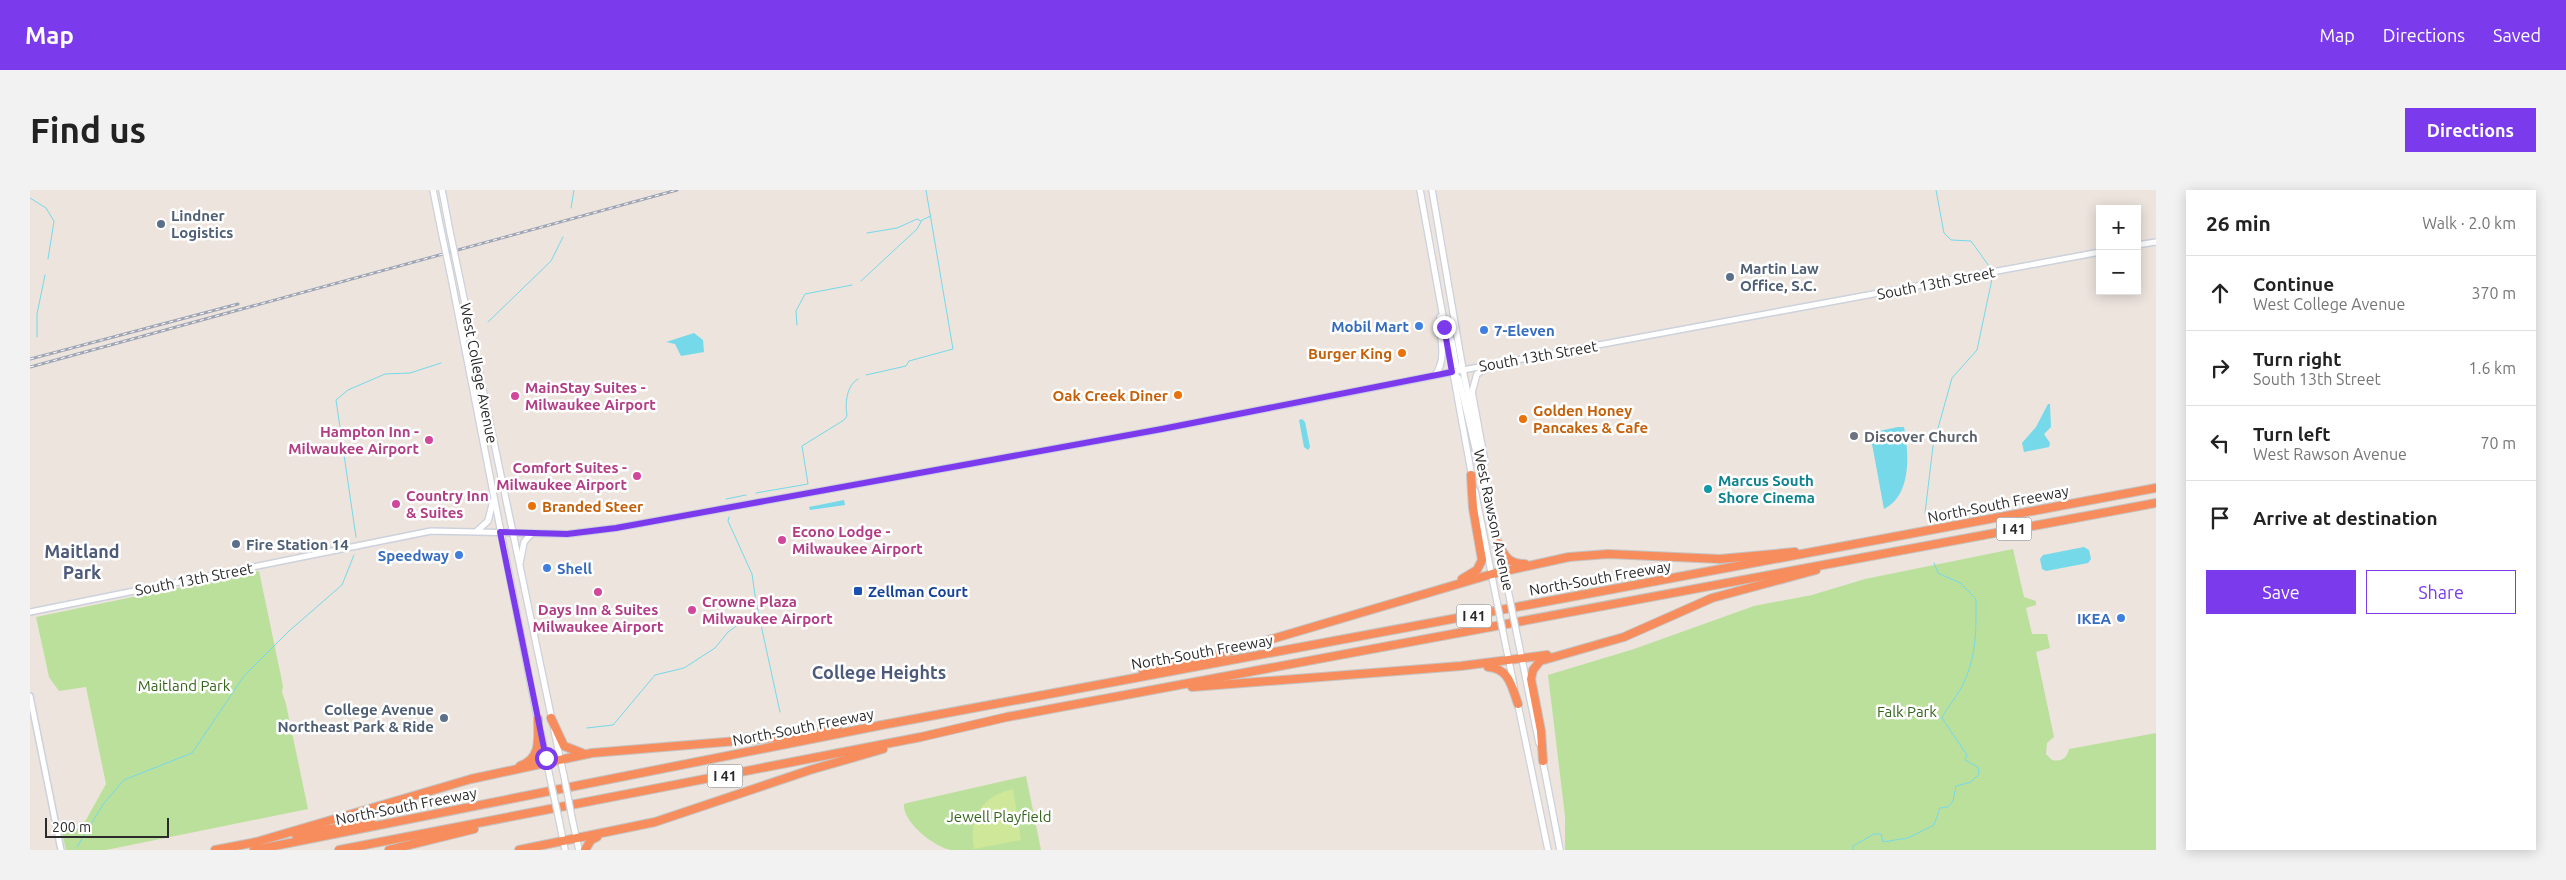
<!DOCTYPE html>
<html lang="en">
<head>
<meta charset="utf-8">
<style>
	body { margin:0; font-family:Ubuntu,sans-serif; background:#f2f2f2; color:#222 }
	.controls { position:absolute; right:15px; top:15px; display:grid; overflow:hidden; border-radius:0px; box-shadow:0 2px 12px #0003 }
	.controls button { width:45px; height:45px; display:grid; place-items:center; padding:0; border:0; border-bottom:1px solid #e0e0e0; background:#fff; color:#222; font:25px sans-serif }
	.scale { position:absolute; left:15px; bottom:12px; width:124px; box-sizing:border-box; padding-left:5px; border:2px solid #2b2b2b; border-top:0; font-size:14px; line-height:18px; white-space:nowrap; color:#2b2b2b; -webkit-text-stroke:4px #fff; paint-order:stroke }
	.stop { position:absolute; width:15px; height:15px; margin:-11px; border:4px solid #7c3aed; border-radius:50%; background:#fff }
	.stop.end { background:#7c3aed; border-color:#fff; box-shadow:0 1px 5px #0008 }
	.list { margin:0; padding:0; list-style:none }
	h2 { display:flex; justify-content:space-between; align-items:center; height:65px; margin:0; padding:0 20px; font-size:21px }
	h2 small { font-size:16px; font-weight:400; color:#767676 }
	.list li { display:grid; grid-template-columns:32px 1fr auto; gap:15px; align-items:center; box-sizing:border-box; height:75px; padding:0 20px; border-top:1px solid #e0e0e0 }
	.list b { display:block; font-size:19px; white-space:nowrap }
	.list p { margin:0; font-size:16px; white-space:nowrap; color:#767676 }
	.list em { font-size:16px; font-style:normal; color:#767676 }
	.actions { display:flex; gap:10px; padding:15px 20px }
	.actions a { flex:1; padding:11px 0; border:1px solid #7c3aed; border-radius:0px; text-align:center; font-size:18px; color:#7c3aed }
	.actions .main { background:#7c3aed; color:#fff }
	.icon { flex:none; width:28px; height:28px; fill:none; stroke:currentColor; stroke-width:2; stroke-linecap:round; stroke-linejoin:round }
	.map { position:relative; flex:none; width:2126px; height:660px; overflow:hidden; border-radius:0px }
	header { display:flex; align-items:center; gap:30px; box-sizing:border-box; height:70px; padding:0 25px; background:#7c3aed; color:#fff }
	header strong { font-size:24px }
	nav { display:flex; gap:28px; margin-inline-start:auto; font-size:18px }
	.intro { display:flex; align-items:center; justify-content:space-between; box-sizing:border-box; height:120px; padding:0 30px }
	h1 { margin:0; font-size:35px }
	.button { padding:12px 22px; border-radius:0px; background:#7c3aed; color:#fff; font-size:18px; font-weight:700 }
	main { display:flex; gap:30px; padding:0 30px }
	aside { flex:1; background:#fff; border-radius:0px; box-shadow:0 2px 12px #0003 }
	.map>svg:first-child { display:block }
	.green { fill:#bbe09c }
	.pitch { fill:#cfe798 }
	.water { fill:#75d9ea }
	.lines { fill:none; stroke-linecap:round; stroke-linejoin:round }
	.stream { stroke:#75d9ea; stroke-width:1 }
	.tertiary-casing { stroke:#ccd1dc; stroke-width:8 }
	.secondary-casing { stroke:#ccd1dc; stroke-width:8 }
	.motorway-casing { stroke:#c4c4c4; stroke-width:10 }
	.tertiary { stroke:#fff; stroke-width:5 }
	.secondary { stroke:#fff; stroke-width:5.5 }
	.motorway { stroke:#f78d5d; stroke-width:8 }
	.rail-casing { stroke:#a0a5b4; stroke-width:3 }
	.rail { stroke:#fff; stroke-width:1; stroke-dasharray:4; stroke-linecap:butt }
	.secondary-bridge-casing { stroke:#ccd1dc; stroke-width:8; stroke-linecap:butt }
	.secondary-bridge { stroke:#fff; stroke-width:5.5 }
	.route { stroke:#7c3aed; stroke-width:6 }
	.service-dot { fill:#5c6f8a; stroke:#fff; stroke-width:2 }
	.shop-dot { fill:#3f7fe0; stroke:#fff; stroke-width:2 }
	.food-dot { fill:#e8710a; stroke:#fff; stroke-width:2 }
	.hotel-dot { fill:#d1479c; stroke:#fff; stroke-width:2 }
	.worship-dot { fill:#6b7280; stroke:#fff; stroke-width:2 }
	.culture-dot { fill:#0f9aa8; stroke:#fff; stroke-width:2 }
	.transit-dot { fill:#1a4fb4; stroke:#fff; stroke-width:2 }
	.labels { text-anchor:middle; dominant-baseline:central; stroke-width:5; stroke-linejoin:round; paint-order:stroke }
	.shield { fill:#fff; stroke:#6b6b6b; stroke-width:1 }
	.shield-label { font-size:14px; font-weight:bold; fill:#2b2b2b }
	.service-label { font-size:15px; font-weight:bold; fill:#4e5e75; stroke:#fff; text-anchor:start }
	.street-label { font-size:15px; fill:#2b2b2b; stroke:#fff }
	.shop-label { font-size:15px; font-weight:bold; fill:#366cbe; stroke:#fff; text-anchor:end }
	.food-label { font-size:15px; font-weight:bold; fill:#c56008; stroke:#fff; text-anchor:end }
	.hotel-label { font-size:15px; font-weight:bold; fill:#b23c85; stroke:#fff; text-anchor:start }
	.worship-label { font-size:15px; font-weight:bold; fill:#5b616d; stroke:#fff; text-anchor:start }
	.culture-label { font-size:15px; font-weight:bold; fill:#0d838f; stroke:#fff; text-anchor:start }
	.transit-label { font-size:15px; font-weight:bold; fill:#164399; stroke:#fff; text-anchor:start }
	.park-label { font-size:15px; fill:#35651d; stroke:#fff }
	.quarter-label { font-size:18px; font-weight:bold; fill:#4d5a79; stroke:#fff }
</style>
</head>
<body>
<header>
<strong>Map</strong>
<nav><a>Map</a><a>Directions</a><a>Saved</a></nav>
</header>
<div class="intro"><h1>Find us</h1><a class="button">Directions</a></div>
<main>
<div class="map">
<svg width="2126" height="660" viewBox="0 0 2126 660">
	<rect width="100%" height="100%" fill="#ece4dd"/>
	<!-- green -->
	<g class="green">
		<path d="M1983,359L1994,407L2006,411V415L1996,418L2002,444H2017L2020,458L2006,462L2024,547L2017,553L2016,564L2022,570C2032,572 2037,568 2039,559L2126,543V660H1535V626L1518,485L1604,459L1724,416L1782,405L1835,389Z"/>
		<path d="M229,381L253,496L252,502L256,514L278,619L76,660H36L32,643L52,637L76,594L56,497L29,501L19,487L6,427Z"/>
		<path d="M996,586L1011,660C983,660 949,660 921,660C905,658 872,632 874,614L877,613Z"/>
	</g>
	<!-- pitch -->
	<path class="pitch" d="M983,599L991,650L944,659C938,627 952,606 983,599Z"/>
	<!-- water -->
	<g class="water">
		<path d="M664,143L673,150L674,162L651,166L645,154L636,152Z"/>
		<path d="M2018,214H2020L2021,237L2014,244L2020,253L2019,257L1994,262L1992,253L2006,237Z"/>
		<path d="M1272,229L1275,232L1280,257L1278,260L1274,257L1269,230Z"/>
		<path d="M1868,237H1874C1879,263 1882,305 1854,319L1840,243Z"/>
		<path d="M814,310L815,315L780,320L779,317Z"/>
		<path d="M2054,357L2059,360L2061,369L2058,373L2016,381L2012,379L2010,369L2013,365Z"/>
	</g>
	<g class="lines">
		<!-- stream -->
		<g class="stream">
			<path d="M1906,0L1914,43L1921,50L1941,51L1959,76"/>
			<path d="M0,8L16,18L24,31L18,69"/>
			<path d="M541,18L544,0"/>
			<path d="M837,43L867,38L887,29L891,31"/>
			<path d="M831,91L887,39L892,30L901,26"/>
			<path d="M458,132L521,71L533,47"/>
			<path d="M767,135L766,121L775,104L822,95"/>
			<path d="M7,147V124L15,85"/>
			<path d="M836,185L876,176L879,171L923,159L896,0"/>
			<path d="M726,303L778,294L772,256L814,230L817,226C815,214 816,196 828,189"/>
			<path d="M696,309L716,305"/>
			<path d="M1895,323L1903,256L1922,188L1947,160L1962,89"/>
			<path d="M699,327L698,331L722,384L726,412L750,522"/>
			<path d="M326,347L306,210L318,200L355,184L380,183L411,173"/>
			<path d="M557,538L583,535L625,485L654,478L685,458L698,442L728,420"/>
			<path d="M47,657L74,613L94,590L162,563L214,486L259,441L312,395L324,365"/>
			<path d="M1823,660V656L1844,644H1851L1853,652L1878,648L1904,635L1910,618L1918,617L1923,611L1926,596L1941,592L1949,584L1948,577L1935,570L1937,565L1912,528C1918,515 1929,505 1934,492C1947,464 1946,439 1946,409L1930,393L1908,383L1904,373"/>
		</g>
		<!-- tertiary casing -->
		<g class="tertiary-casing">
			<g id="tertiary">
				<path d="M2107,55L2126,52"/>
				<path d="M0,422L401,341L537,344L586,338L1132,239L1433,180L2070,62"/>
				<path d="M0,506L31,660"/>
			</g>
		</g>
		<!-- secondary casing -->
		<g class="secondary-casing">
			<g id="secondary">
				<path d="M403,0L412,45"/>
				<path d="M412,0L420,42"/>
				<path d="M1390,0L1442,287"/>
				<path d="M1402,0L1433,180L1480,410"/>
				<path d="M428,80L522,530"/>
				<path d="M420,82L508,532"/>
				<path d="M1417,142L1422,152L1426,175L1433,180"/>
				<path d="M1422,182L1429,189L1450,279"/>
				<path d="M1405,185C1418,169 1409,145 1410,127"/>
				<path d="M1455,272L1442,202L1447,184L1464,174"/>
				<path d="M1445,301L1467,412"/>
				<path d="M447,341L458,331L463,311"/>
				<path d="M490,373L494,352L502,343"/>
				<path d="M1487,445L1509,553"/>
				<path d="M1474,447L1484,496"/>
				<path d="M1487,510L1518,660"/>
				<path d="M524,540L534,586"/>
				<path d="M511,543L520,588"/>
				<path d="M1512,567L1530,660"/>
				<path d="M542,628L549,660"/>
				<path d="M529,630L535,660"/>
			</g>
		</g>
		<!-- motorway casing -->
		<g class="motorway-casing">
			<g id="motorway">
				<path d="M1468,353C1475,367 1479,374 1495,374"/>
				<path d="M1432,389L1447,380L1452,370L1443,318L1441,285"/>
				<path d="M1458,477C1479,478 1482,497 1488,514"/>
				<path d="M1113,482L1198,462L1462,384L1539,367L1578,364L1690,369L1765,362"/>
				<path d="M1162,497L1431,476L1517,465"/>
				<path d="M521,528L534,556L552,563"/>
				<path d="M1513,571L1511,541L1501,489L1503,480L1510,471L1594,447L1682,408L1786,380"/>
				<path d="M490,576C512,568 508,548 508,529"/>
				<path d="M266,645L341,632"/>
				<path d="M223,653L441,589L562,563L742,548L808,540"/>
				<path d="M185,660L227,652"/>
				<path d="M224,660L852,535L2126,298"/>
				<path d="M309,660L891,547L977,527L2126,313"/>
				<path d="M359,660L444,639"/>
				<path d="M489,660L625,632L780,580L853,559"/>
				<path d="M555,660L561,650L567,647"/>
			</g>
		</g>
		<!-- tertiary -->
		<use href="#tertiary" class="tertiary"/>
		<!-- secondary -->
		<use href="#secondary" class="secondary"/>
		<!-- motorway -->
		<use href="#motorway" class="motorway"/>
		<!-- rail casing -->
		<g class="rail-casing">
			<g id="rail">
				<path d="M0,169L208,114"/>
				<path d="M0,177L647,0"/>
			</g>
		</g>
		<!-- rail -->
		<use href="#rail" class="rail"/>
		<!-- secondary-bridge casing -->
		<g class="secondary-bridge-casing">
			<g id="secondary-bridge">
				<path d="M420,42L428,80"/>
				<path d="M412,45L420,82"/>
				<path d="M1480,410L1487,445"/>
				<path d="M1467,412L1474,447"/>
				<path d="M534,586L542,628"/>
				<path d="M520,588L529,630"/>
			</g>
		</g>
		<!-- secondary-bridge -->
		<use href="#secondary-bridge" class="secondary-bridge"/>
	</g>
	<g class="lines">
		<!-- route -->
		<path class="route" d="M516,568L470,342L537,344L586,338L1132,239L1422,182L1414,137"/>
	</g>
	<!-- markers -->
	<g class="service-dot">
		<circle cx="131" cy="34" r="5"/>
		<circle cx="1700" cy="87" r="5"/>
		<circle cx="206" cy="354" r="5"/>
		<circle cx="414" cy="528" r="5"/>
	</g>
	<g class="shop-dot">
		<circle cx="1389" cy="136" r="5"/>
		<circle cx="1454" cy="140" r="5"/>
		<circle cx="429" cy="365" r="5"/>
		<circle cx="517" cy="378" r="5"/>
		<circle cx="2091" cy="428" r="5"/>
	</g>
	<g class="food-dot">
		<circle cx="1372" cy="163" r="5"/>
		<circle cx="1148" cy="205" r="5"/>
		<circle cx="1493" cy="229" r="5"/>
		<circle cx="502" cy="316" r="5"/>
	</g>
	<g class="hotel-dot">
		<circle cx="485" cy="206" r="5"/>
		<circle cx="399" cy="250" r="5"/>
		<circle cx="607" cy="286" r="5"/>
		<circle cx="366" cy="314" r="5"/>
		<circle cx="752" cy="350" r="5"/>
		<circle cx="568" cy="402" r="5"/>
		<circle cx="662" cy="420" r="5"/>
	</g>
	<circle class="worship-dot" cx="1824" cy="246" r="5"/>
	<circle class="culture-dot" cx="1678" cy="299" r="5"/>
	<rect class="transit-dot" x="823" y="396" width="10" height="10" rx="2.5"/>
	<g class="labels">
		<!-- shield labels -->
		<g class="shield">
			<rect x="1966.5" y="327.5" width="35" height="23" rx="4"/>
			<rect x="1426.5" y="414.5" width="35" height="23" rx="4"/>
			<rect x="677.5" y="574.5" width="35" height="23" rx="4"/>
		</g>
		<g class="shield-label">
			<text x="1984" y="339">I 41</text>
			<text x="1444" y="426">I 41</text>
			<text x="695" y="586">I 41</text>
		</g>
		<!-- service labels -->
		<g class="service-label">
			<text x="141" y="25">Lindner<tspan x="141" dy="17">Logistics</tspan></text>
			<text x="1710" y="78">Martin Law<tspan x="1710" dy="17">Office, S.C.</tspan></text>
			<text x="216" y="354">Fire Station 14</text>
			<text x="404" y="519" text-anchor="end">College Avenue<tspan x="404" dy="17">Northeast Park &amp; Ride</tspan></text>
		</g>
		<!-- street labels -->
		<g class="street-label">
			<text transform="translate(1906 93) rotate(-11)">South 13th Street</text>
			<text transform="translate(1508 166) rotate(-10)">South 13th Street</text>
			<text transform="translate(449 183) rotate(79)">West College Avenue</text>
			<text transform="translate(1968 314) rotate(-11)">North-South Freeway</text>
			<text transform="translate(1464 330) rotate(78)">West Rawson Avenue</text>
			<text transform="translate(1570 388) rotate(-10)">North-South Freeway</text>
			<text transform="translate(164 389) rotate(-11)">South 13th Street</text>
			<text transform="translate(1172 462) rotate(-10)">North-South Freeway</text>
			<text transform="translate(773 537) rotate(-11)">North-South Freeway</text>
			<text transform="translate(376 616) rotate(-11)">North-South Freeway</text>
		</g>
		<!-- shop labels -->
		<g class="shop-label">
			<text x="1379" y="136">Mobil Mart</text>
			<text x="1464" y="140" text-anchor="start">7-Eleven</text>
			<text x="419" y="365">Speedway</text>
			<text x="527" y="378" text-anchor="start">Shell</text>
			<text x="2081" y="428">IKEA</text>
		</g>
		<!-- food labels -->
		<g class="food-label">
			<text x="1362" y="163">Burger King</text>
			<text x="1138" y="205">Oak Creek Diner</text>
			<text x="1503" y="220" text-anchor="start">Golden Honey<tspan x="1503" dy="17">Pancakes &amp; Cafe</tspan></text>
			<text x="512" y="316" text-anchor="start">Branded Steer</text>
		</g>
		<!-- hotel labels -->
		<g class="hotel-label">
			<text x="495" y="197">MainStay Suites -<tspan x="495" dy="17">Milwaukee Airport</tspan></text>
			<text x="389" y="241" text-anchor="end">Hampton Inn -<tspan x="389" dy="17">Milwaukee Airport</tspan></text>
			<text x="597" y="277" text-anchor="end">Comfort Suites -<tspan x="597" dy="17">Milwaukee Airport</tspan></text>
			<text x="376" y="305">Country Inn<tspan x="376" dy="17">&amp; Suites</tspan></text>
			<text x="762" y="341">Econo Lodge -<tspan x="762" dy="17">Milwaukee Airport</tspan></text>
			<text x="672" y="411">Crowne Plaza<tspan x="672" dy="17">Milwaukee Airport</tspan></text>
			<text x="568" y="419" text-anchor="middle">Days Inn &amp; Suites<tspan x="568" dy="17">Milwaukee Airport</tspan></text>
		</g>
		<!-- worship labels -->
		<g class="worship-label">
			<text x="1834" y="246">Discover Church</text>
		</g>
		<!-- culture labels -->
		<g class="culture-label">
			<text x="1688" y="290">Marcus South<tspan x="1688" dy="17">Shore Cinema</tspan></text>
		</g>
		<!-- transit labels -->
		<g class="transit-label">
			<text x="838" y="401">Zellman Court</text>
		</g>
		<!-- park labels -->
		<g class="park-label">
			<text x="154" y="495">Maitland Park</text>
			<text x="1877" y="521">Falk Park</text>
			<text x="969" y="626">Jewell Playfield</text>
		</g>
		<!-- quarter labels -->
		<g class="quarter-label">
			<text x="52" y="361">Maitland<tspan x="52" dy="21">Park</tspan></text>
			<text x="849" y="482">College Heights</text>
		</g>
	</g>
</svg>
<div class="controls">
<button>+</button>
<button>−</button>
</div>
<div class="scale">200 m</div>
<div class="stop" style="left:516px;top:568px"></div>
<div class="stop end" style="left:1414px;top:137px"></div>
</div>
<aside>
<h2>26 min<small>Walk · 2.0 km</small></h2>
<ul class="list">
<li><svg class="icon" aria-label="ahead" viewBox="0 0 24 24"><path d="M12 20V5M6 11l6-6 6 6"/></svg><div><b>Continue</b><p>West College Avenue</p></div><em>370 m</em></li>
<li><svg class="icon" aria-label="right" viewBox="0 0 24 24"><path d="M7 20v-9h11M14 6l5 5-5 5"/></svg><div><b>Turn right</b><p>South 13th Street</p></div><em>1.6 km</em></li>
<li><svg class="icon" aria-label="left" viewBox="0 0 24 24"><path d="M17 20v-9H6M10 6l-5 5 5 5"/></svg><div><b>Turn left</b><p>West Rawson Avenue</p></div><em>70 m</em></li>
<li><svg class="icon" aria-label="arrive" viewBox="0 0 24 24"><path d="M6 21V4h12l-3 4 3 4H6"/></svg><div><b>Arrive at destination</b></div></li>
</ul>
<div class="actions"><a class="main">Save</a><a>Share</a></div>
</aside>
</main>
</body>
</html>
